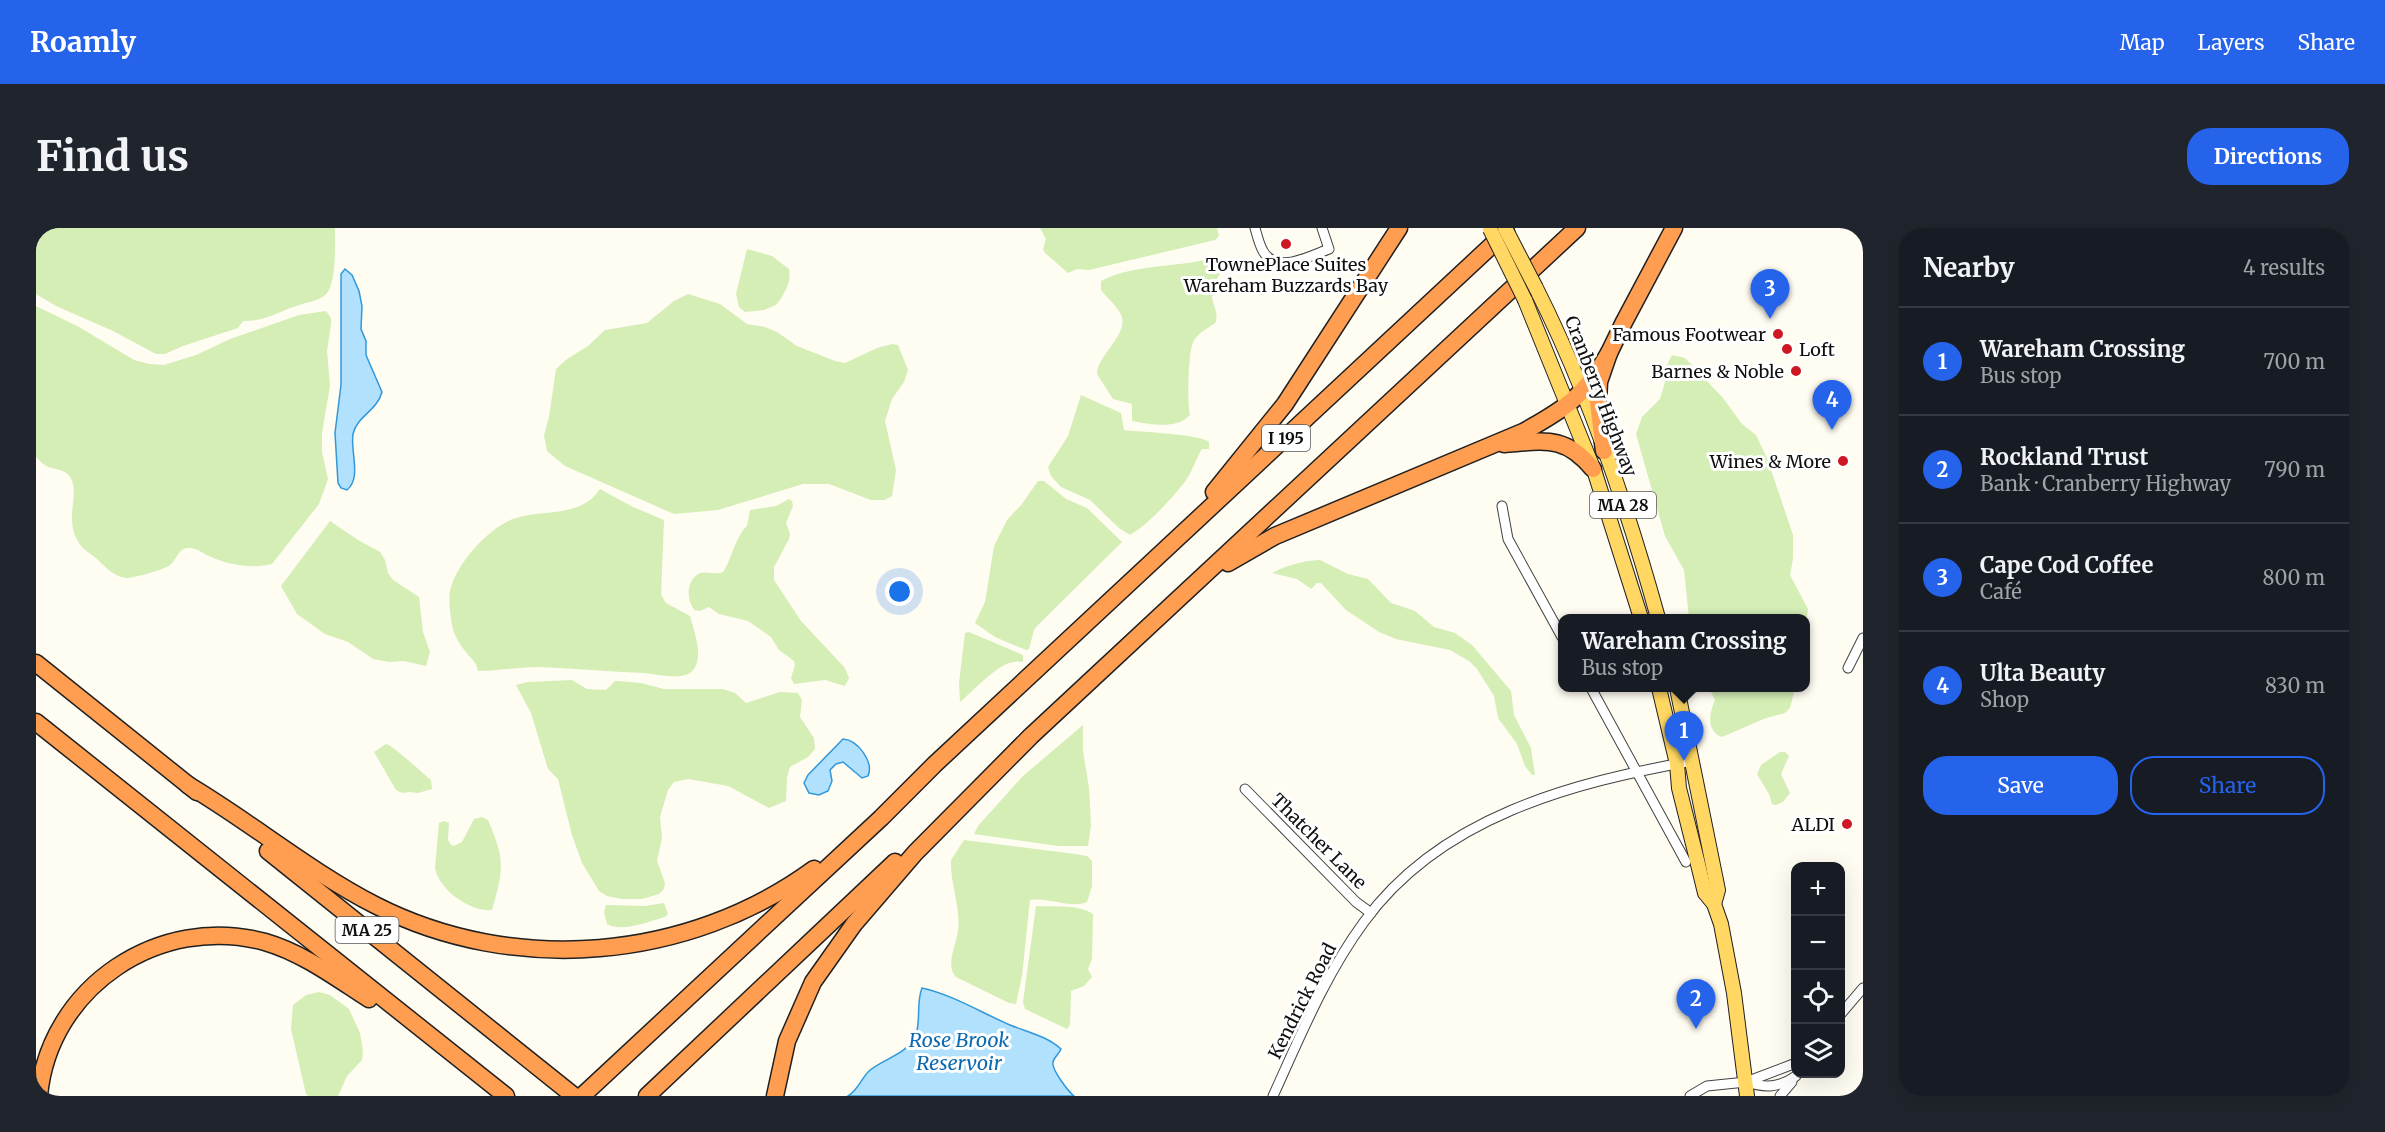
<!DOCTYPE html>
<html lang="en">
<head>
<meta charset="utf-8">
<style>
	body { margin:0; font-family:Merriweather,serif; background:#20242c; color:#f1f3f6 }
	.controls { position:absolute; right:18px; bottom:18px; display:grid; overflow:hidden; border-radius:12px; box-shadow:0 6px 24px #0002 }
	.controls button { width:54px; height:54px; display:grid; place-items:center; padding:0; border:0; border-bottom:2px solid #363941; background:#171b24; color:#f1f3f6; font:30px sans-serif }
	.you { position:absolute; left:864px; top:364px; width:21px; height:21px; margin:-15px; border:4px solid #fff; border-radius:50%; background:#1a73e8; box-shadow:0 0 0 9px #1a73e833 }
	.badge { display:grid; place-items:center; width:39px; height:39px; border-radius:50%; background:#2563eb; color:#fff; font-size:20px; font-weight:700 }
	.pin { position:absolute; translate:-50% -50px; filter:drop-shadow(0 2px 3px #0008) }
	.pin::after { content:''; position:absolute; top:32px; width:21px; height:18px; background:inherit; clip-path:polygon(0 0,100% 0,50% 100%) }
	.popup { position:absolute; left:1522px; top:386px; width:252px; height:78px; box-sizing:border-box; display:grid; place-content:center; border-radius:12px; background:#171b24; filter:drop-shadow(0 2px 4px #0005); font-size:20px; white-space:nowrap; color:#9ea1a6 }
	.popup b { font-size:22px; color:#f1f3f6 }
	.popup::after { content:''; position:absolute; left:50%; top:100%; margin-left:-12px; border:12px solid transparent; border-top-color:#171b24 }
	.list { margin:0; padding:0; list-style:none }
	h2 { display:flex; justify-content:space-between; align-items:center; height:78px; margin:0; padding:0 24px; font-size:26px }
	h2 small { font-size:20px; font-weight:400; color:#9ea1a6 }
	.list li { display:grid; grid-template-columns:39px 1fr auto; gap:18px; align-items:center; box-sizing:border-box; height:108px; padding:0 24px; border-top:2px solid #363941 }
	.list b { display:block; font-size:22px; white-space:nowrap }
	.list p { margin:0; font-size:20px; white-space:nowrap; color:#9ea1a6 }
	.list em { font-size:20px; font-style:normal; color:#9ea1a6 }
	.actions { display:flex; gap:12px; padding:18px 24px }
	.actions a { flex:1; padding:14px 0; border:2px solid #2563eb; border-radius:24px; text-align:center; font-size:21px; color:#2563eb }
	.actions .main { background:#2563eb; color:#fff }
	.icon { flex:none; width:33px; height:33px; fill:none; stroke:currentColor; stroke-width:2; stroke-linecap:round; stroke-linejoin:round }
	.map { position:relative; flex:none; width:1827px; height:868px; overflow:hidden; border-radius:24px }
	header { display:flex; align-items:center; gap:36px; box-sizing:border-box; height:84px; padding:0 30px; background:#2563eb; color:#fff }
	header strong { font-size:28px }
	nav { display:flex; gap:33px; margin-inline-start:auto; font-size:21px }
	.intro { display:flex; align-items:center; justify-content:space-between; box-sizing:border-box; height:144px; padding:0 36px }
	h1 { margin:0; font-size:42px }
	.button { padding:15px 27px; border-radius:24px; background:#2563eb; color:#fff; font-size:21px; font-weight:700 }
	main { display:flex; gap:36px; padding:0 36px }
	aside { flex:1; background:#171b24; border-radius:24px; box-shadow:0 6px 24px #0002 }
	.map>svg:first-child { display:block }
	.green { fill:#d4eeb6 }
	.water { fill:#b1e1fc; stroke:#3098db; stroke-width:1.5 }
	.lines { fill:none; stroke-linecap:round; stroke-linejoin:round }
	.street-casing { stroke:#424242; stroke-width:11 }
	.primary-casing { stroke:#202020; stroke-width:16 }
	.highway-casing { stroke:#202020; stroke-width:19 }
	.street { stroke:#fff; stroke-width:9 }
	.primary { stroke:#ffd762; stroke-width:14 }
	.highway { stroke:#ff9e50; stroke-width:16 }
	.primary-bridge-casing { stroke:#202020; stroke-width:16; stroke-linecap:butt }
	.primary-bridge { stroke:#ffd762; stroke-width:14 }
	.poi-dot { fill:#ce1823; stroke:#fff; stroke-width:2 }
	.labels { text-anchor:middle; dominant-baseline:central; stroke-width:6; stroke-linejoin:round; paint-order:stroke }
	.shield { fill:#fff; stroke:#575757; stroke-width:1.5 }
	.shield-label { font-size:16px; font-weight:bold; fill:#0f0f0f }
	.poi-label { font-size:18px; fill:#0f0f0f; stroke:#fff; text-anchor:end }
	.street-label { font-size:18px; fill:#0f0f0f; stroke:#fff }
	.water-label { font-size:20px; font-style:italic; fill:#0b69af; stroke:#fff }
</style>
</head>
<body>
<header>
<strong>Roamly</strong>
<nav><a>Map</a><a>Layers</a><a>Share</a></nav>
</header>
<div class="intro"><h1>Find us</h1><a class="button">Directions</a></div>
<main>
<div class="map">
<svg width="1827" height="868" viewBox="0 0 1827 868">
	<rect width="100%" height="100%" fill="#fffcf2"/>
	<!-- green -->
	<g class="green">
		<path d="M0,0H299C299,15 301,60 288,68C279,74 267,75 257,79C241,85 225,94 207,93L202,100L147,118L129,126H120L77,103L20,78L0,66Z"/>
		<path d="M1004,0H1181L1183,8L1179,12L1053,42L1041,41L1032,45L1009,25L1007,21L1010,11Z"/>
		<path d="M711,21L736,28L753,41C756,53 748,67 740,77L728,82L709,84L703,79L700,66Z"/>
		<path d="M1182,28L1188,34C1187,45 1177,53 1176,65C1175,76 1183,83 1180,94C1173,100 1163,104 1158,112C1152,121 1151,175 1154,187C1140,202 1114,196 1096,193V176L1077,171L1061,146C1061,127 1096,104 1084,85C1080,77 1071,70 1065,62V53C1101,34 1146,41 1182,28Z"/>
		<path d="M652,66L684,76L711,96L729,99L741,104L761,118L799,133L809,135L841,120L856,116L862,117L872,142L868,154L856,171L849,193L860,242L856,268L849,272H835L793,256H767L682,282L638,286L529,238L511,223L508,207L513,189L520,141L531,131L552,118L569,102L611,95L638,73Z"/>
		<path d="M0,78L43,99L98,132L113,136L128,137L160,127L194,111L263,87L290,83L295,90V96L291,123L294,158L286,205V224L292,251L283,276L236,336C216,341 192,337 173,328C166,325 160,319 152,320C142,320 141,332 134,337C128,342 97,350 90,350C78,349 68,338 60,330C54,325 47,322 43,315C27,291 45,265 34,249C28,239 14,243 6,235C4,233 2,231 0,229Z"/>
		<path d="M1636,127L1649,130L1654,135L1687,170L1706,196L1720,207L1731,230L1757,307V331L1754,347L1772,381L1770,396V390H1653L1648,342L1629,308L1600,206L1606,189L1624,171L1632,144L1631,137Z"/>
		<path d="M1045,167L1085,185L1088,202C1104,204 1163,206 1173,214V221H1166C1159,232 1156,245 1148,255C1133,273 1115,294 1094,307L1083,300L1054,272L1025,259L1015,248L1012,239L1032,208Z"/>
		<path d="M1002,253H1008L1030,271L1051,280L1086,314L1001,398L998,402L993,421L990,422L959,409L939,395L949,374L958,318L971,292L986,276Z"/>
		<path d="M564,261L597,279L628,292L625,367L630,375L654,388C658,403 670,433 654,445C643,452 620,446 608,445C573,444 538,440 502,439C483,439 462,443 442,443C441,434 435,431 430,424C422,415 416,403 415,391C414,381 412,368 415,359C422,334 455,297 480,290C509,281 545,290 564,261Z"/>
		<path d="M753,271L756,273L757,278L750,295L754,306L753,311L738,339V352L765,393L809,440L813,450L809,458L789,452L758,456L755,450L759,437L758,433L743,422L735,409L712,393L683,386L673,379L664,383L658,382C650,369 650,353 664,345C671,343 681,347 687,344C692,340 701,305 711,298L714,282L740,278Z"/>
		<path d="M294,293L322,312L344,324L349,332L352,345L357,352L383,369L387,404L394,424L390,438L368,433L353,434L337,431L312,414L289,406L261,386L245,358Z"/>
		<path d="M1284,332L1312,346L1332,351L1355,375L1379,383L1398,399L1419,405L1436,417L1475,463L1478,487L1495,520L1499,547H1496L1489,538L1481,516L1462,490L1458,468L1441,441L1433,433L1414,422L1360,411L1343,404L1310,382L1285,355H1281L1275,361L1261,351L1236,345C1251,337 1266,333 1284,332Z"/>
		<path d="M933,404L987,427V434C984,434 981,433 978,434C962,435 936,464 924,474L923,455L929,405Z"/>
		<path d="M536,452L551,461L570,462L579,453H582L605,455L628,461H687L699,465L710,475L744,464L762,465L766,472L764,489L778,510L779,521L772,529L754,539L751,549L750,573L733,580L692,558L652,551L638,554L632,562L624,589L626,610L621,633L629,655L628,661L623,666L606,671H586L571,668L563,663L546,635L536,607L522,551L512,541L495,485L480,457L492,454Z"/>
		<path d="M1673,460H1759L1754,480L1749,485L1730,490L1686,509C1670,503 1673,485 1679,472Z"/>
		<path d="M1047,497V523L1053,560L1055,597L1052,618H1022L938,606L942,598L987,548Z"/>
		<path d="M350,516C358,518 385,544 395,552L396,561L382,565L374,564L366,565L360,562L338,524Z"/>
		<path d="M1744,524H1749L1753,528L1745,546L1754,565L1747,574L1740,577L1736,576L1733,566L1721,546L1725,537Z"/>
		<path d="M446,589L452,592C469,632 468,641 456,682C434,684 403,662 399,640L403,595L408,593L413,595L412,612L415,617L418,618L426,614L438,591Z"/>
		<path d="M928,612L1039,626L1051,628L1056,633V658L1051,674C1036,681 1011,669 994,672L986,748L980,776L973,775L920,749C909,738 920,717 922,703C925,680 914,655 915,632Z"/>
		<path d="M628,675L632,686L629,689C614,693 586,705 571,696L568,684L570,677L609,678Z"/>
		<path d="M1000,678C1018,679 1042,676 1057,686L1056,731L1052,741L1056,749L1048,758L1035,763L1034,797L1031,801L989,781L987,774Z"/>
		<path d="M283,764L294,767L313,781L324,805L327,823L326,832L311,848L302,868H272L270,866L255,801L257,777L270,767Z"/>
	</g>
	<!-- water -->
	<g class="water">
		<path d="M309,41L316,47L323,63L326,78L325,101L330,113V127L346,164C341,183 321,188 317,206C314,223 326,250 311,262L305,260L302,255L299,205L305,157V46Z"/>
		<path d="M807,511C822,512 838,534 832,548L826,550L807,534L800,536L794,542L796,553L792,563L783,567L773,565L768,555L772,547Z"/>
		<path d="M886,760C917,767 944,784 974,797C991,804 1011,808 1025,821C1023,826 1018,829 1017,834C1015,841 1032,863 1038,868H812C822,862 825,851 833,843C848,830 873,826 880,806C885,791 880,775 886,760Z"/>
	</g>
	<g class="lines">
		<!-- street casing -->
		<g class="street-casing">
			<g id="street">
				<path d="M1219,0C1221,7 1223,16 1227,23C1240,47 1274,28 1293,21L1286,0"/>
				<path d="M1466,278L1472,311L1526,409"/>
				<path d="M1812,440L1827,410"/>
				<path d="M1555,460L1650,634"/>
				<path d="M1209,561L1320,674L1335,685"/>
				<path d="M1804,787L1827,760"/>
				<path d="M1710,854C1729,860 1743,860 1760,848"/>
				<path d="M1237,868C1264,809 1289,747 1328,694C1404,589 1535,555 1656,533"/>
				<path d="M1654,868L1671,858L1710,854L1760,835"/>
				<path d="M1744,868L1756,854"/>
			</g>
		</g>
		<!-- primary casing -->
		<g class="primary-casing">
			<g id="primary">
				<path d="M1500,60C1553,165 1591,278 1622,390"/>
				<path d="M1489,72L1559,245L1605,390"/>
				<path d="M1623,460L1641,536L1643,560L1660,628L1669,665L1678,676L1685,696L1698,765L1711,868"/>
				<path d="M1641,460L1682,662L1678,676"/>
			</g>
		</g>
		<!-- highway casing -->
		<g class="highway-casing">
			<g id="highway">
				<path d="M1468,216C1509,213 1529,207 1557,241"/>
				<path d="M1568,223L1562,174L1563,154L1573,125L1588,94L1638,0"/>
				<path d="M1178,264L1249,176L1363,0"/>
				<path d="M1192,335L1239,308L1487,204C1529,181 1549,168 1573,125"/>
				<path d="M0,435L161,564"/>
				<path d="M0,494L470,868"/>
				<path d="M152,557C216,595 273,643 339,677C478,748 652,733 778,641"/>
				<path d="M232,623L538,868"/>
				<path d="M3,868C13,759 124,685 229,714C267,725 300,750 333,771"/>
				<path d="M546,868L845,590L899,536L1470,4"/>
				<path d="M611,868L859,634"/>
				<path d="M739,868L751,813L777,754L818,696L879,625L995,508L1541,0"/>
			</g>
		</g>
		<!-- street -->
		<use href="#street" class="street"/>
		<!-- primary -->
		<use href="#primary" class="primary"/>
		<!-- highway -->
		<use href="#highway" class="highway"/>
		<!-- primary-bridge casing -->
		<g class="primary-bridge-casing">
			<g id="primary-bridge">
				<path d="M1469,0L1500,60"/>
				<path d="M1454,1L1489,72"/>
			</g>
		</g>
		<!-- primary-bridge -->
		<use href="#primary-bridge" class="primary-bridge"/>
	</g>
	<!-- markers -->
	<g class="poi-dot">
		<circle cx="1250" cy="16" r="6"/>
		<circle cx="1742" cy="106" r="6"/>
		<circle cx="1751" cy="121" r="6"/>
		<circle cx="1760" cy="143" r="6"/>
		<circle cx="1807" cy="233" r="6"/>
		<circle cx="1811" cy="596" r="6"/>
	</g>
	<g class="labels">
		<!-- shield labels -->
		<g class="shield">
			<rect x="1226" y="197" width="48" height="26" rx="4.5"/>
			<rect x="1554" y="264" width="66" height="26" rx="4.5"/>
			<rect x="299.5" y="689" width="63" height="26" rx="4.5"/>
		</g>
		<g class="shield-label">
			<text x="1250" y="210">I 195</text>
			<text x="1587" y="277">MA 28</text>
			<text x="331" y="702">MA 25</text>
		</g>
		<!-- poi labels -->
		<g class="poi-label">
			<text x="1250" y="36" text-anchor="middle">TownePlace Suites<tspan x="1250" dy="21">Wareham Buzzards Bay</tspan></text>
			<text x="1730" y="106">Famous Footwear</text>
			<text x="1763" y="121" text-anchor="start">Loft</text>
			<text x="1748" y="143">Barnes &amp; Noble</text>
			<text x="1795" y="233">Wines &amp; More</text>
			<text x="1799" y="596">ALDI</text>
		</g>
		<!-- street labels -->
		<g class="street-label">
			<text transform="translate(1565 168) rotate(69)">Cranberry Highway</text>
			<text transform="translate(1283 613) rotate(45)">Thatcher Lane</text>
			<text transform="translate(1266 773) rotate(-63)">Kendrick Road</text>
		</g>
		<!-- water labels -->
		<g class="water-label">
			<text x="923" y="811">Rose Brook<tspan x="923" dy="23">Reservoir</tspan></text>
		</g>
	</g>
</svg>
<div class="controls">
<button>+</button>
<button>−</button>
<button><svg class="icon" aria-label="locate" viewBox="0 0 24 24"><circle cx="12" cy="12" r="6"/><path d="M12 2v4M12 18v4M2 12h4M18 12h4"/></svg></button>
<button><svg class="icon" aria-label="layers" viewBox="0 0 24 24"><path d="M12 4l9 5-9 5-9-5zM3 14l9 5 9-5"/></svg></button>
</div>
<div class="you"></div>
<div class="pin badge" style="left:1648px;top:533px">1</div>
<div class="popup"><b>Wareham Crossing</b>Bus stop</div>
<div class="pin badge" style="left:1660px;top:801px">2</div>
<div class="pin badge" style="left:1734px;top:91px">3</div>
<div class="pin badge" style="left:1796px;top:202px">4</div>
</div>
<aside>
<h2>Nearby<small>4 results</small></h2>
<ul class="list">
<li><span class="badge">1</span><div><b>Wareham Crossing</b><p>Bus stop</p></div><em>700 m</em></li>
<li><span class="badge">2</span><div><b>Rockland Trust</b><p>Bank · Cranberry Highway</p></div><em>790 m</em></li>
<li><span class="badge">3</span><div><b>Cape Cod Coffee</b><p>Café</p></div><em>800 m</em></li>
<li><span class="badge">4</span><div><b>Ulta Beauty</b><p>Shop</p></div><em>830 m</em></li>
</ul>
<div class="actions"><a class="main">Save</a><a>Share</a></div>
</aside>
</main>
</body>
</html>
